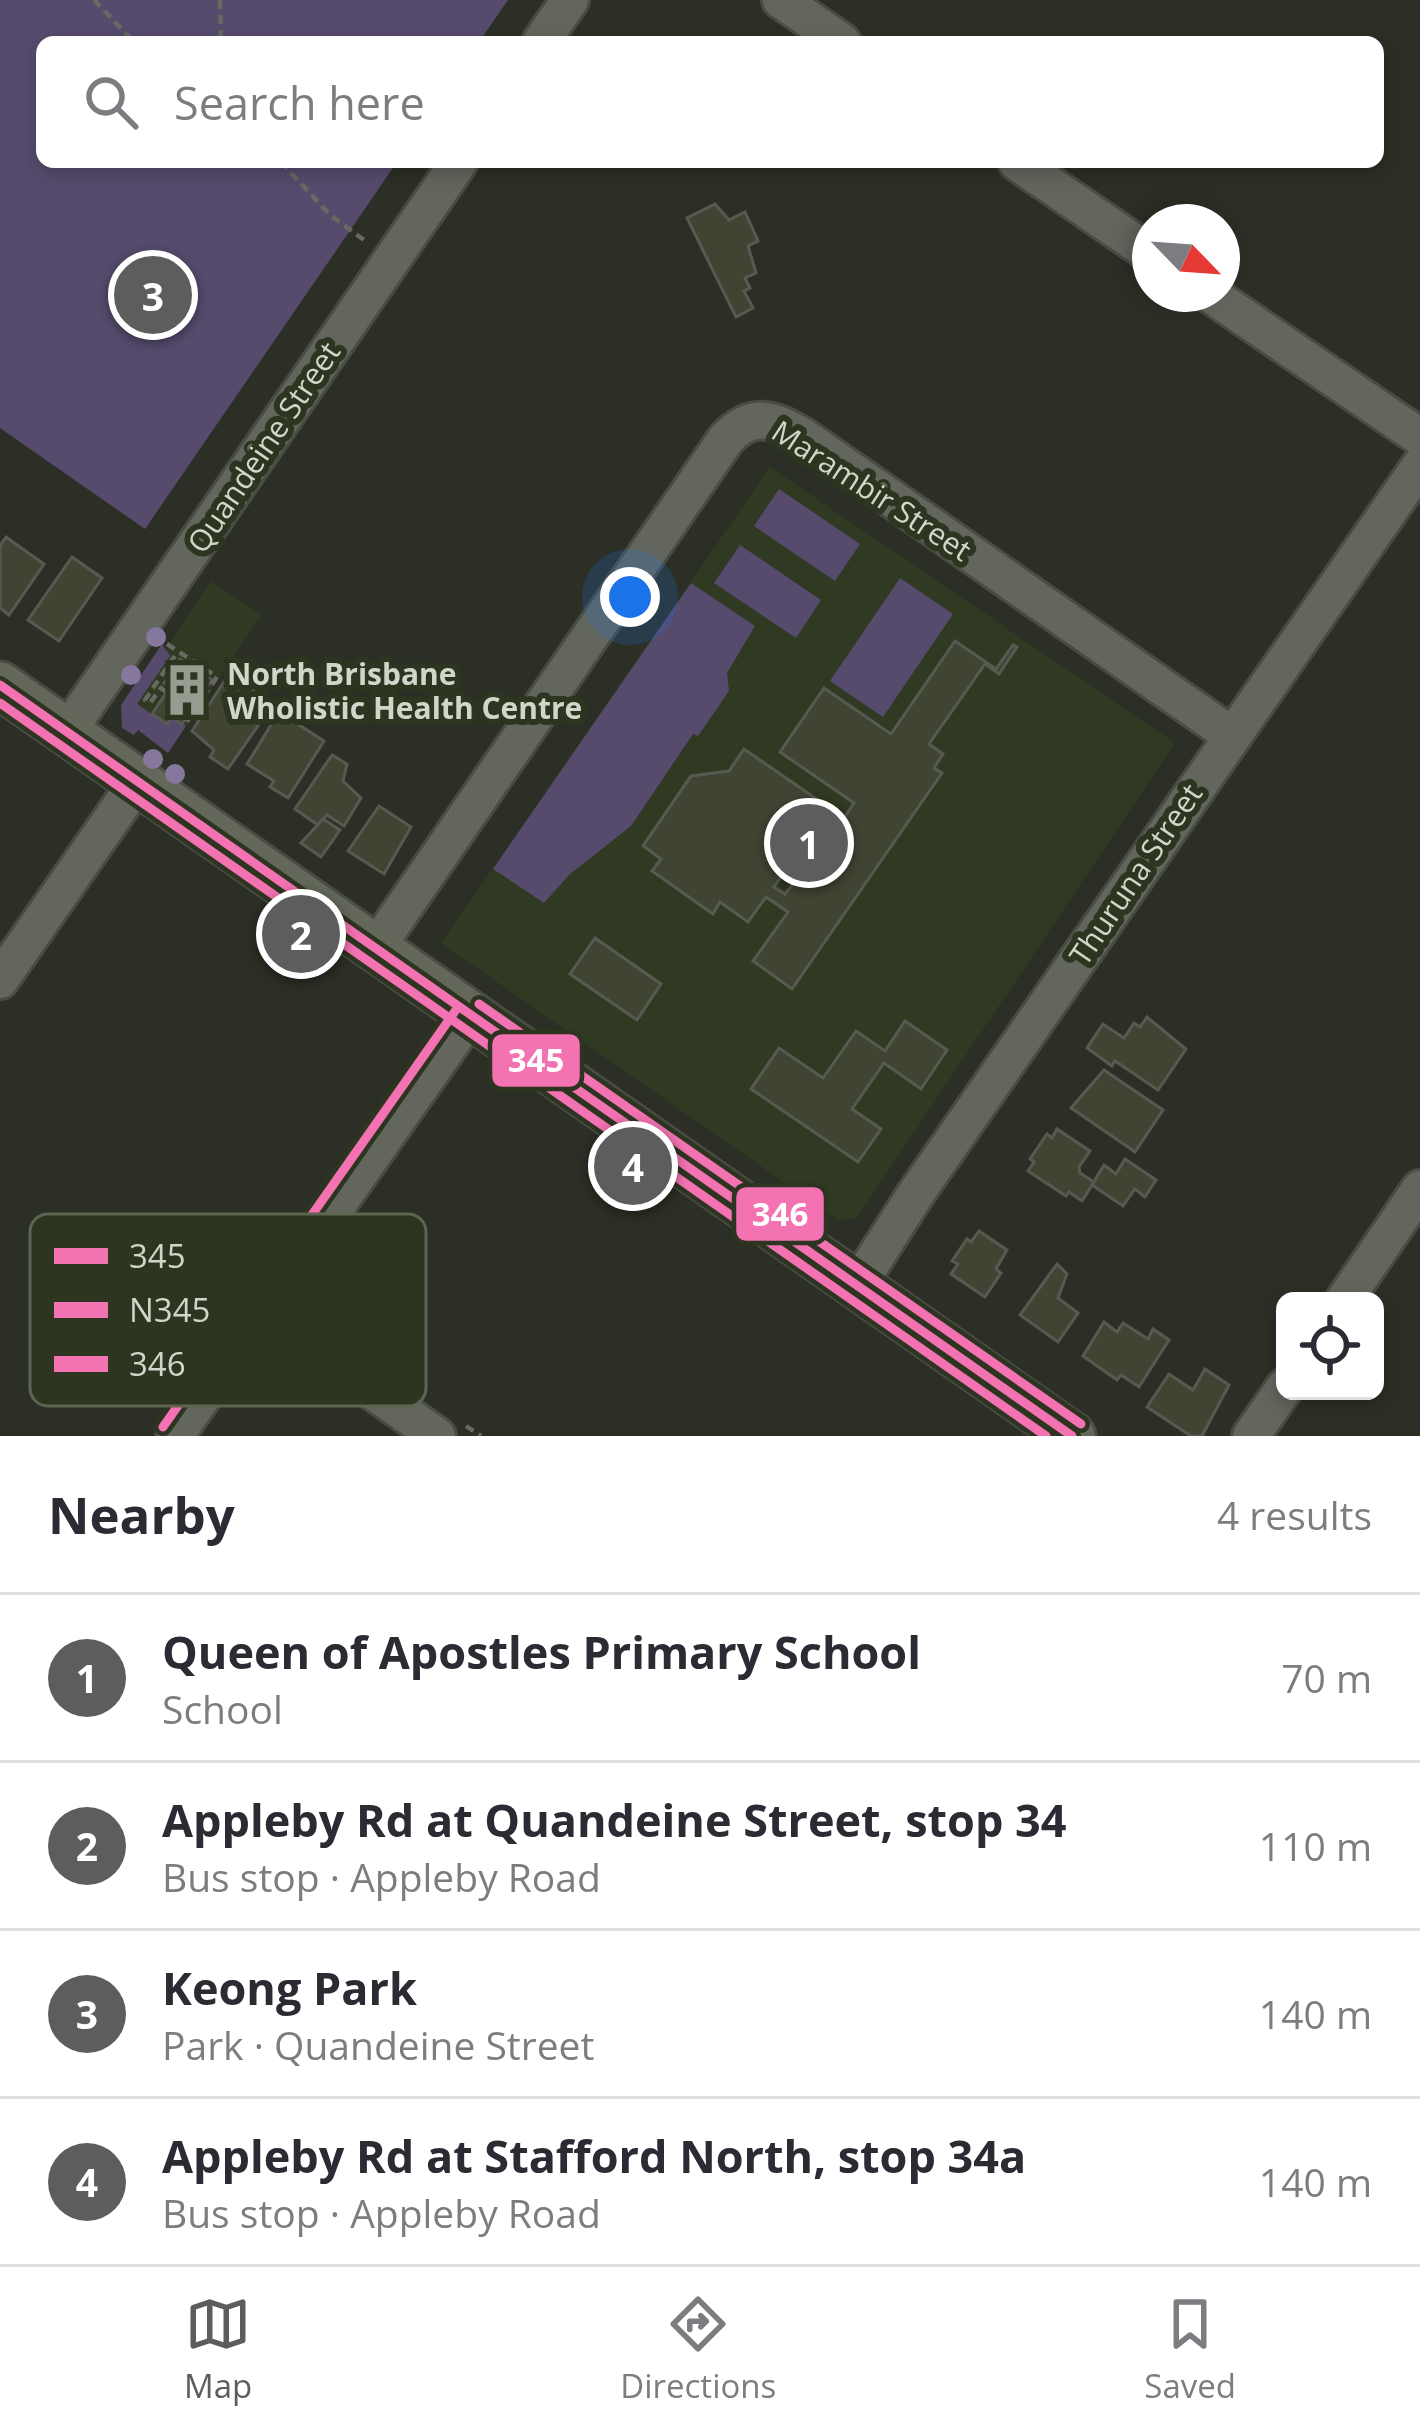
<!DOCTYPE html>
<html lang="en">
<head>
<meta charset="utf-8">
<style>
	body { margin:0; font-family:"Open Sans",sans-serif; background:#f2f2f3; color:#2b2b33 }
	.controls { position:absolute; right:36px; bottom:36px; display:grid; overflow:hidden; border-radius:18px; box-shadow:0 6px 18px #0003 }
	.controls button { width:108px; height:108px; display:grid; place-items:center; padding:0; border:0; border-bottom:3px solid #e1e1e2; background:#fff; color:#2b2b33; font:60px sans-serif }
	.compass { position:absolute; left:1132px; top:204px; width:108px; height:108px; border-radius:50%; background:#fff; box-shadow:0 6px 18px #0003; rotate:115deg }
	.you { position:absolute; left:630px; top:597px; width:42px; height:42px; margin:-30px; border:9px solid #fff; border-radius:50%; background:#1a73e8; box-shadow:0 0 0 18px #1a73e833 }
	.badge { display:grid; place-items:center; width:78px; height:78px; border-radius:50%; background:#5c5e5d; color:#fff; font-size:39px; font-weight:700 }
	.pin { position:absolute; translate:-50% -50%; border:6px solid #fff; box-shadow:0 3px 12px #0006 }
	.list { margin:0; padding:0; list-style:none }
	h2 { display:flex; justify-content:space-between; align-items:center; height:156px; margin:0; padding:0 48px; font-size:51px }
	h2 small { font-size:39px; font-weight:400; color:#7c7c81 }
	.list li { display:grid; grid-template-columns:78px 1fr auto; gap:36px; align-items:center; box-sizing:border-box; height:168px; padding:0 48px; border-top:3px solid #e1e1e2 }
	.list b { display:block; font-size:45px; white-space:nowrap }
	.list p { margin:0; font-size:39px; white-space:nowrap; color:#7c7c81 }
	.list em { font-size:39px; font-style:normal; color:#7c7c81 }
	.icon { flex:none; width:66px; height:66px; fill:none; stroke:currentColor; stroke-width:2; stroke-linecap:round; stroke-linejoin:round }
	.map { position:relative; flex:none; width:1420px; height:1436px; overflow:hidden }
	.search { position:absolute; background:#fff; box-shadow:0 6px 18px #0003; left:36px; right:36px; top:36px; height:132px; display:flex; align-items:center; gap:30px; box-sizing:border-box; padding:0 42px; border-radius:18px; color:#7c7c81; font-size:45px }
	.sheet { height:828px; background:#fff }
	nav { display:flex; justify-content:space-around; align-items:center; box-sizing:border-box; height:168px; border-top:3px solid #e1e1e2; background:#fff; font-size:33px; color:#7c7c81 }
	nav a { display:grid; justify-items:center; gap:6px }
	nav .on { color:#5c5e5d }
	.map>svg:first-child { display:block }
	.built { fill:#303921 }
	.green { fill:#564b6d }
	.building { fill:#404533; stroke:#575a51; stroke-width:3; fill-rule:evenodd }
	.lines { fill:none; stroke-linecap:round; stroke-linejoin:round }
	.minor-casing { stroke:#494c43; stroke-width:42 }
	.major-casing { stroke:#494c43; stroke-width:51 }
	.path { stroke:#676a62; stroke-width:4.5; stroke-dasharray:9 6; stroke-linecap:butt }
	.minor { stroke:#63665d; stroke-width:36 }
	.major { stroke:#63685b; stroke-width:45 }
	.bus-1-casing { stroke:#2d3420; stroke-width:18 }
	.bus-2-casing { stroke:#2d3420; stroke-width:18 }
	.bus-3-casing { stroke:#2d3420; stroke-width:18 }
	.bus-1 { stroke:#f272b2; stroke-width:9 }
	.bus-2 { stroke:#f272b2; stroke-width:9 }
	.bus-3 { stroke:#f272b2; stroke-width:9 }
	.tree { fill:#85789c }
	.labels { text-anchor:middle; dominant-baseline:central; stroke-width:12; stroke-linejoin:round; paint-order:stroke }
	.street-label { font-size:30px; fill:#d1d6ca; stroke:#2d3420 }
	.poi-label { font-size:30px; font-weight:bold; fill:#d1d6ca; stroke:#2d3420; text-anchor:start }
	.key { fill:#2d3420; stroke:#5e6553; stroke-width:3 }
	.key-label { font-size:33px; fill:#d1d6ca }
	.line-badge { stroke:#2d3420; stroke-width:4.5 }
	.badge-label { font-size:33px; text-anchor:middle; font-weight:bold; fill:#fff }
</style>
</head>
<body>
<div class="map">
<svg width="1420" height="1436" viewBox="0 0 1420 1436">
	<rect width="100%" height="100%" fill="#2c2f25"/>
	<!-- built -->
	<g class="built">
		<path d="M770,467L1175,743L857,1218L838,1220L441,943Z"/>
		<path d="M211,581L262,615L168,753L133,726L137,693Z"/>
	</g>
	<!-- green -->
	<g class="green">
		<path d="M0,0H508L479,42H42V162H397L145,529L0,428Z"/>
		<path d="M779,489L860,544L835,581L754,526Z"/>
		<path d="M740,545L821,600L796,638L714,583Z"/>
		<path d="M900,578L953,614L883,717L830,681Z"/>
		<path d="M691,583L755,626L727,673L729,691L698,736L693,734L631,826L570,874L544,903L493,869Z"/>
		<path d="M162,644L170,656L137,704L166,724L172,717L186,726L168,753L138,730L134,735L122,728L121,705Z"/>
	</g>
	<!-- building -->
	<g class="building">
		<path d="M715,204L729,220L745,212L758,241L748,246L756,273L745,278L750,288L744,291L753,308L736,317L687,218Z"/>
		<path d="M6,537L44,564L9,615L0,608V546Z"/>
		<path d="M72,557L102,578L59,641L28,620Z"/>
		<path d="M955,641L996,669L1013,645L1017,647L999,674L985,664L929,744L943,754L934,768L942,773L792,989L753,961L788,912L766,897L748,922L720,902L713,914L652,871L661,859L643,846L691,776L729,771L744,749L844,818L854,803L780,752L824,688L891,734ZM793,812L830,838L817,858L790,838L783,849L772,842ZM794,858L807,867L785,894L774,887Z"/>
		<path d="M180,659L212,680L182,724L172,717L167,724L152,714L170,687L164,683Z"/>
		<path d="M229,674L261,696L254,710L264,717L228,769L210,757L214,750L192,731Z"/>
		<path d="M279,712L324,741L288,798L270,787L274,781L247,764Z"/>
		<path d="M332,755L347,764L343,781L361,798L344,826L327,815L318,825L295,809Z"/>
		<path d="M379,806L411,827L384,874L348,851Z"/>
		<path d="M323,819L340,830L321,857L301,843Z"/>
		<path d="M595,938L661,984L637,1020L570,974Z"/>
		<path d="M1147,1017L1186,1049L1158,1090L1115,1061L1112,1066L1087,1048L1103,1024L1124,1038L1134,1023L1140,1027Z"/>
		<path d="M905,1021L947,1050L921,1089L884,1063L852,1109L881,1129L858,1162L751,1089L779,1048L823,1078L856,1031L885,1051Z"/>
		<path d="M1104,1070L1163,1110L1135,1152L1071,1108Z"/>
		<path d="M1057,1129L1090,1151L1079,1167L1080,1173L1094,1182L1082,1201L1069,1192L1066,1196L1028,1171L1034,1162L1030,1159L1047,1134L1052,1138Z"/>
		<path d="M1125,1159L1156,1180L1145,1197L1135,1189L1123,1206L1092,1185L1104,1165L1116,1174Z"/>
		<path d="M979,1231L1007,1250L996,1269L1001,1273L985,1297L951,1274L958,1264L952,1261L967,1239L971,1242Z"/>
		<path d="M1057,1264L1067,1274L1058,1298L1078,1313L1058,1342L1020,1315Z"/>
		<path d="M1104,1322L1117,1332L1123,1323L1148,1339L1153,1329L1169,1340L1139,1387L1121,1375L1117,1380L1083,1356Z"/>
		<path d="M1205,1369L1229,1385L1202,1436H1191L1147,1407L1169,1374L1193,1390Z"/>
	</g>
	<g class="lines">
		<!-- minor casing -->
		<g class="minor-casing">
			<g id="minor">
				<path d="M781,0L842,42"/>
				<path d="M541,42L570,0"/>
				<path d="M1017,162L1150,253"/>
				<path d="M1210,294L1420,437"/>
				<path d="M67,732L459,162"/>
				<path d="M375,949L726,439C752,412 772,418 802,436L1231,735"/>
				<path d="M0,980L138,781"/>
				<path d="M857,1286L915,1195L1420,466"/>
				<path d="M1344,1301L1420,1189"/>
				<path d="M261,1313L437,1436"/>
				<path d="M175,1436L470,1016"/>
				<path d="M1251,1436L1285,1387"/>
			</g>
		</g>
		<!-- major casing -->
		<g class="major-casing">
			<path id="major" d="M0,685L1072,1436"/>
		</g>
		<!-- path -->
		<g class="path">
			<path d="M94,0L134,42"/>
			<path d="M220,0L221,42"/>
			<path d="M281,162L330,215L364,240"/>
			<path d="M167,644L217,677L186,723"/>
			<path d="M166,692L161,688L150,703L145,700L178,651"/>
			<path d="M466,1426L481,1436"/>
		</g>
		<!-- minor -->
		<use href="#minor" class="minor"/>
		<!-- major -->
		<use href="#major" class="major"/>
		<!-- bus-1 casing -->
		<g class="bus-1-casing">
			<path id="bus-1" d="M0,685L1072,1436"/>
		</g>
		<!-- bus-2 casing -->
		<g class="bus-2-casing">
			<path id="bus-2" d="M0,703L1046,1436"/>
		</g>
		<!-- bus-3 casing -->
		<g class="bus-3-casing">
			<g id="bus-3">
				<path d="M479,1004L1081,1424"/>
				<path d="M163,1427L458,1007"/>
			</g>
		</g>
		<!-- bus-1 -->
		<use href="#bus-1" class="bus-1"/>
		<!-- bus-2 -->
		<use href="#bus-2" class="bus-2"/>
		<!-- bus-3 -->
		<use href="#bus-3" class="bus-3"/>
	</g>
	<!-- trees -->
	<g class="tree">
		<circle cx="156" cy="637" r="10"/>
		<circle cx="131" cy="675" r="10"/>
		<circle cx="153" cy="759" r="10"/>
		<circle cx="175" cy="774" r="10"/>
	</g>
	<!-- icons -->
	<defs>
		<g id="building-bare" transform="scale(4.14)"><path d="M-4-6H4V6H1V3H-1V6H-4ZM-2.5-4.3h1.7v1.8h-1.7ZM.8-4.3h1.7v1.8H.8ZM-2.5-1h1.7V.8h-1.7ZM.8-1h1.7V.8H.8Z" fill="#979c90" stroke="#2d3420" stroke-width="2.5" paint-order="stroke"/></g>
	</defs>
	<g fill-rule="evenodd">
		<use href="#building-bare" x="187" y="690"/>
	</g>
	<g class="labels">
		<!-- street labels -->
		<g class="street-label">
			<text transform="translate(263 447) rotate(-56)">Quandeine Street</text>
			<text transform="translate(872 490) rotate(33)">Marambir Street</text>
			<text transform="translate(1135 874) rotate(-56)">Thuruna Street</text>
		</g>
		<!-- poi labels -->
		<g class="poi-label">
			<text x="227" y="673">North Brisbane<tspan x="227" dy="34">Wholistic Health Centre</tspan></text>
		</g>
	</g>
	<!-- legend -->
	<rect x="30" y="1214" width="396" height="192" rx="18" class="key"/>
	<rect x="54" y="1248" width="54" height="16" fill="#f272b2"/>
	<rect x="54" y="1302" width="54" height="16" fill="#f272b2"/>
	<rect x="54" y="1356" width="54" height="16" fill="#f272b2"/>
	<g class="key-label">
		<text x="129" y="1268">345</text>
		<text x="129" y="1322">N345</text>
		<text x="129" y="1376">346</text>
	</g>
	<g class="line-badge">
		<rect x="490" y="1032" width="92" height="57" rx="12" fill="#f272b2"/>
		<rect x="734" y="1185" width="92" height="58" rx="12" fill="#f272b2"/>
	</g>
	<g class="badge-label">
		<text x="536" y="1072">345</text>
		<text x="780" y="1226">346</text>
	</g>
</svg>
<div class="controls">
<button><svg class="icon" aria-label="locate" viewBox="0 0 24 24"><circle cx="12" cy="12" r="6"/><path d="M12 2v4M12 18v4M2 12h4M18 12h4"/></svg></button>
</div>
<svg class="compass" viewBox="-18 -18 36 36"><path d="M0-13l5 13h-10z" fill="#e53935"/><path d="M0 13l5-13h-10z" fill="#7c7c81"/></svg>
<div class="you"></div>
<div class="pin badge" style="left:809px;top:843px">1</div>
<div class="pin badge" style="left:301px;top:934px">2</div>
<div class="pin badge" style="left:153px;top:295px">3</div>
<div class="pin badge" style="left:633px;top:1166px">4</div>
<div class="search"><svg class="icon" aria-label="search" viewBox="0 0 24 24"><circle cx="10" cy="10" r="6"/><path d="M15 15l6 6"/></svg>Search here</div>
</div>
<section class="sheet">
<h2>Nearby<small>4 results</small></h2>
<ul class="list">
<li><span class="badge">1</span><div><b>Queen of Apostles Primary School</b><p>School</p></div><em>70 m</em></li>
<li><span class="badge">2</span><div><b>Appleby Rd at Quandeine Street, stop 34</b><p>Bus stop · Appleby Road</p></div><em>110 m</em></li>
<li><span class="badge">3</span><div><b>Keong Park</b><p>Park · Quandeine Street</p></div><em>140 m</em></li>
<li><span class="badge">4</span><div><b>Appleby Rd at Stafford North, stop 34a</b><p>Bus stop · Appleby Road</p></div><em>140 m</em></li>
</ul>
</section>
<nav>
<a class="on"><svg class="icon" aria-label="map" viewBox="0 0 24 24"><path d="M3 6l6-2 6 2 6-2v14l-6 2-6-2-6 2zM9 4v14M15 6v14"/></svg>Map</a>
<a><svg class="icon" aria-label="directions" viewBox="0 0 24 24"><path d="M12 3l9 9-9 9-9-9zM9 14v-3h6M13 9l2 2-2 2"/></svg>Directions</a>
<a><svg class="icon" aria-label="saved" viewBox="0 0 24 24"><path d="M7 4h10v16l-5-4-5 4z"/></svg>Saved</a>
</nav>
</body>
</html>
